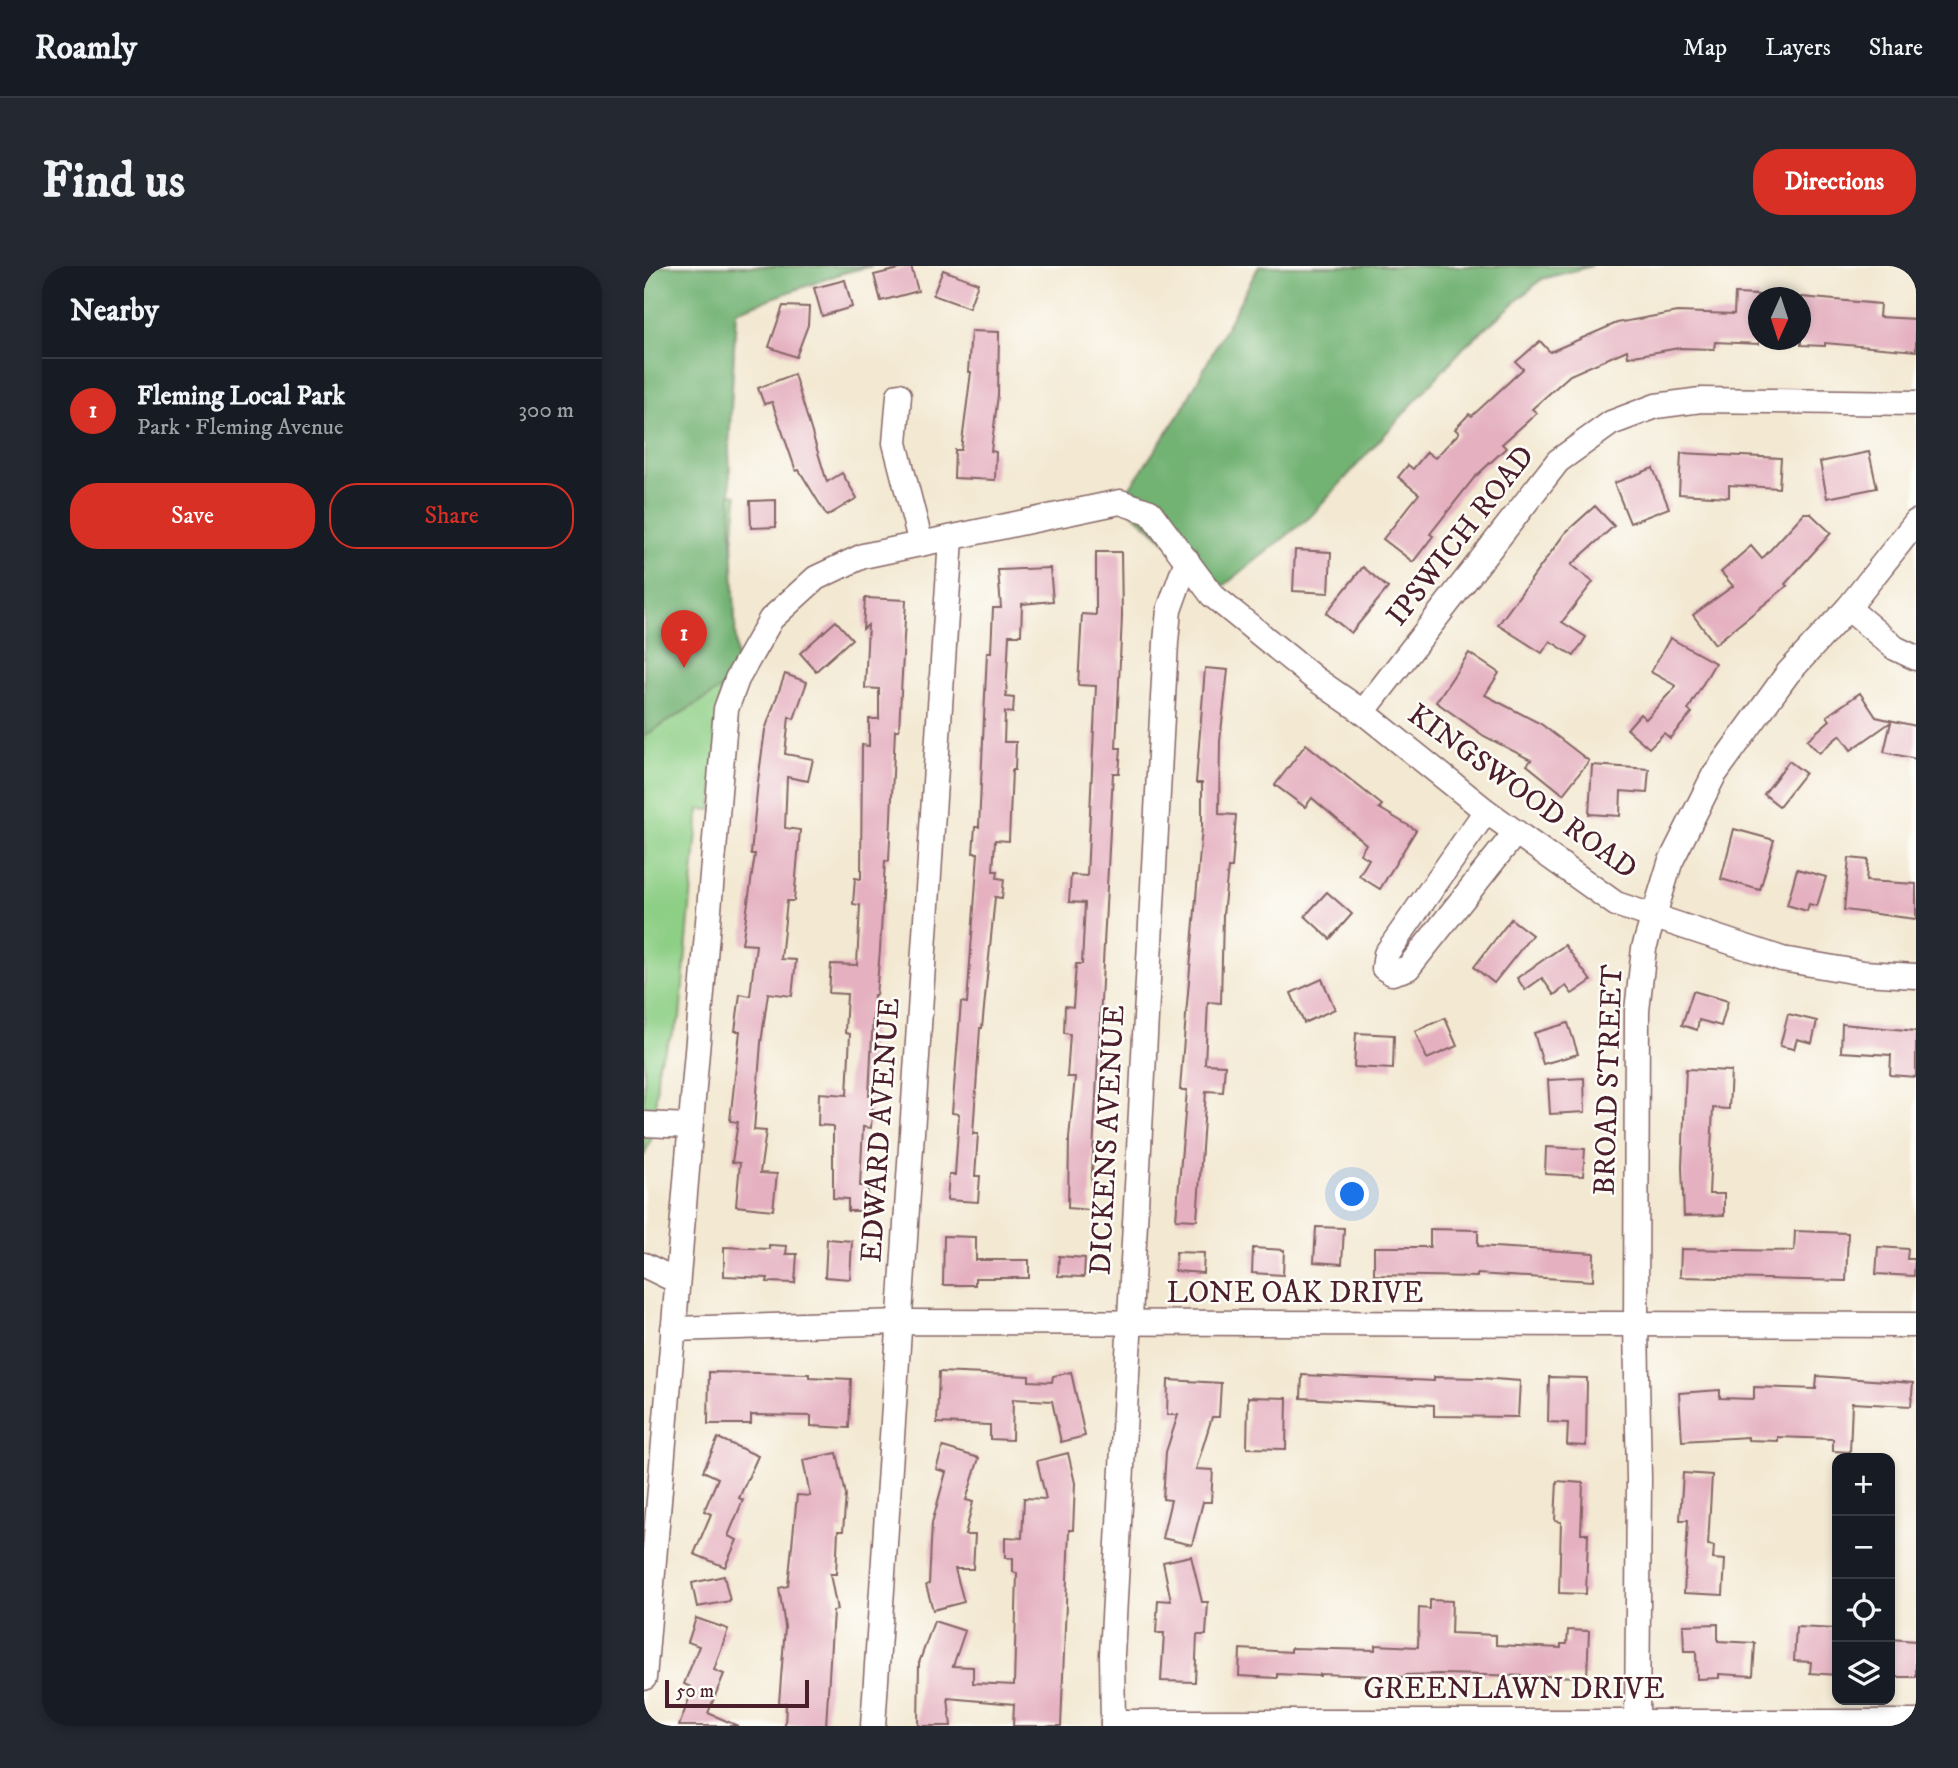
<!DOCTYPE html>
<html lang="en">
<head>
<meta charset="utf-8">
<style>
	body { margin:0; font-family:"IM FELL DW Pica",serif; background:#242831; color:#f1f3f6 }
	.controls { position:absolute; right:21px; bottom:21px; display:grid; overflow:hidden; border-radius:14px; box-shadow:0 4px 10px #0003 }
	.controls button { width:63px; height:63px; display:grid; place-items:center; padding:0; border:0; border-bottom:2px solid #363941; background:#171b24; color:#f1f3f6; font:35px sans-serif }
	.compass { position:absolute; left:1104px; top:21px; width:63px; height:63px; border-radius:50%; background:#171b24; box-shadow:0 4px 10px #0003; rotate:183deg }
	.scale { position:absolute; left:21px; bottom:18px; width:144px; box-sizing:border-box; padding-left:7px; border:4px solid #4a1f2b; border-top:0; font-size:19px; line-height:24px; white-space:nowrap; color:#4a1f2b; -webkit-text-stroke:5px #fdfcf7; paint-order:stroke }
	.you { position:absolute; left:709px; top:929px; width:24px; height:24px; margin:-18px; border:5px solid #fff; border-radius:50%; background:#1a73e8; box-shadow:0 0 0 10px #1a73e833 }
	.badge { display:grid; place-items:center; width:46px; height:46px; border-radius:50%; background:#d93025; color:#fff; font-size:23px; font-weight:700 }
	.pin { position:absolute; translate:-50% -58px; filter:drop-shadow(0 2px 4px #0008) }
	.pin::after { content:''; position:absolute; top:37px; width:24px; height:21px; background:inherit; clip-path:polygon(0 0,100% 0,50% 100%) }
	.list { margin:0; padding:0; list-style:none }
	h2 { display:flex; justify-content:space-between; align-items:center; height:91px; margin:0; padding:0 28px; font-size:30px }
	h2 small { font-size:23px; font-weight:400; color:#9ea1a6 }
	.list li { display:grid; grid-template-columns:46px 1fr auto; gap:21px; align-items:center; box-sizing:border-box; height:105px; padding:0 28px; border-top:2px solid #363941 }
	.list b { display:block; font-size:26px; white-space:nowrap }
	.list p { margin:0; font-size:23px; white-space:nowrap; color:#9ea1a6 }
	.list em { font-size:23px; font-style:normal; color:#9ea1a6 }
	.actions { display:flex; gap:14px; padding:21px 28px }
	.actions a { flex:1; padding:16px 0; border:2px solid #d93025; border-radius:28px; text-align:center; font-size:24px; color:#d93025 }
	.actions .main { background:#d93025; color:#fff }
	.icon { flex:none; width:38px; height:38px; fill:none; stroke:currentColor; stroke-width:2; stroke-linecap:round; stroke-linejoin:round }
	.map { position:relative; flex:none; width:1272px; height:1460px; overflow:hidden; border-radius:28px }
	header { display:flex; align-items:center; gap:42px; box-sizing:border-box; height:98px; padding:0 35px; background:#171b24; border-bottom:2px solid #363941 }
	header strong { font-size:33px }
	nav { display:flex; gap:38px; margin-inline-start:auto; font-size:24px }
	.intro { display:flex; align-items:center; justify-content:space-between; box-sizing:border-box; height:168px; padding:0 42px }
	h1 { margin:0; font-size:49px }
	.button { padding:18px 32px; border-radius:28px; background:#d93025; color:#fff; font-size:24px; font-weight:700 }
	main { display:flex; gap:42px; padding:0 42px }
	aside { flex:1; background:#171b24; border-radius:28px; box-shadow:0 4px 10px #0003 }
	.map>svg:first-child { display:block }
	.green { fill:#8ecf86; stroke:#6c7758; stroke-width:2 }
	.forest { fill:#72b273; stroke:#5e684f; stroke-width:2 }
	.building { fill:#e5b1c1 }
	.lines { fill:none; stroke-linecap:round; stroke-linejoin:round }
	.minor-casing { stroke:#856565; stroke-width:27 }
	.minor { stroke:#fff; stroke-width:24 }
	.labels { text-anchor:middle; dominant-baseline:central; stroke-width:5; stroke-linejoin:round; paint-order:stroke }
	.street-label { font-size:30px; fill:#4a1f2b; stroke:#fdfcf7 }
</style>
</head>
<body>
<header>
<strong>Roamly</strong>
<nav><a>Map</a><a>Layers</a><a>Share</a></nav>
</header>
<div class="intro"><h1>Find us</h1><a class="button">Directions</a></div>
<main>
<aside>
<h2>Nearby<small></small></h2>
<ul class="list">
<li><span class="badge">1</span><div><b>Fleming Local Park</b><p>Park · Fleming Avenue</p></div><em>300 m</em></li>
</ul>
<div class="actions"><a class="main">Save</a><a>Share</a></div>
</aside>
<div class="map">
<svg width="1272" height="1460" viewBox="0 0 1272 1460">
	<rect width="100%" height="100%" fill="#fdfcf7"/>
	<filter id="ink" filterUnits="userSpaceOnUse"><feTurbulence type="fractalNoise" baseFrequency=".0143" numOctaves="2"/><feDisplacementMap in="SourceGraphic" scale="14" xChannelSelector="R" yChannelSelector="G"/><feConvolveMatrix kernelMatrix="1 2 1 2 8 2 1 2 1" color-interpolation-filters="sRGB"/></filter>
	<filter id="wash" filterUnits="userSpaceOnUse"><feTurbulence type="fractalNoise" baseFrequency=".00686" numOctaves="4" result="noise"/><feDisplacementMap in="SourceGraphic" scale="28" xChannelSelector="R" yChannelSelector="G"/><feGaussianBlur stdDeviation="1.57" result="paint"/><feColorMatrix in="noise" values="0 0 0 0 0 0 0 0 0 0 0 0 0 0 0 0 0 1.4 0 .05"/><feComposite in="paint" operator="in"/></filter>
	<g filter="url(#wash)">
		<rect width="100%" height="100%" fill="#f3e8d1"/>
		<!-- green -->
		<path class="green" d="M0,71L60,223L93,229L68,544L55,543L36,752L14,797L10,866L0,890Z"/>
		<!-- forest -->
		<g class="forest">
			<path d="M0,0H228L199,7L92,45L85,182L93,413L0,470Z"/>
			<path d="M615,0H948L898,13L821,80L666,251L568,329L543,294L476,236L538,144Z"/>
		</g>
		<g id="blocks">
			<!-- building -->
			<g class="building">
				<path d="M267,0L274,25L237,35L230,9Z"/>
				<path d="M299,4L334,17L325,42L289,29Z"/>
				<path d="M201,14L208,41L178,50L170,22Z"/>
				<path d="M1091,28L1115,29V78L1071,76L1070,83L1035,82L984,91L983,84L926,109L888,143L893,147L858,178L862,182L830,212L786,268L789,270L769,296L739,273L775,228L754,211L764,199L769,203L783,186L791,192L815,167L811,163L825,148L828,150L879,103L872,96L896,75L906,86L973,57L1033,46L1090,48Z"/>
				<path d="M1157,31L1236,38L1235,51L1272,53V85L1181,77V80L1157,79Z"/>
				<path d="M139,40L165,41L164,59L152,91L125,81Z"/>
				<path d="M327,65L355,66L354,129L347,185L352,186L351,214L310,212L311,184H317L327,106H324Z"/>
				<path d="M150,108L183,216L198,207L213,232L183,250L155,204L152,205L128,136L120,138L114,122Z"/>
				<path d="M1225,186L1233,222L1183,232L1176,196Z"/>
				<path d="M1037,187L1137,192L1135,222L1085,219V231L1035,228Z"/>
				<path d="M1009,202L1025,242L986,257L970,217Z"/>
				<path d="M132,234V261L107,262L106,235Z"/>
				<path d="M951,240L970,260L927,299L949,316L918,356L942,371L930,390L906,375L898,387L854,359L921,267Z"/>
				<path d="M1160,247H1166L1187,267L1141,318L1143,320L1071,378L1049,349L1089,320L1077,306L1107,280L1118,293Z"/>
				<path d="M651,284L687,286L685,327L649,325Z"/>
				<path d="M452,286H477L478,350L472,482H477L475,507H469L446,944L424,942L425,872L431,811H423L426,768L420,767L421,740L429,741L432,698H438L441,637L425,636L427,609L443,610L452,420L434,419L438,348L452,349Z"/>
				<path d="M719,301L744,322L707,367L682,347Z"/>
				<path d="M406,302L409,335L378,338L377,369H365L362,431L370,432L369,447L361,446L360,476H372L371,504H368L365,575L351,574L349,605H354L353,612L360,613L358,632L351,631L338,762H336L329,868H334L331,910H336L334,936L303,934L305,909H311L315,848L308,847L317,736L323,737L331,629L334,587H329L331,561H335L343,386H347L349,342H357L354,304Z"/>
				<path d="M221,332L262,334L255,464H251L245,595H241L236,684L232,729H230L225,830H229L227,862L219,861L216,920H224L223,945H204V933L189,932V860L174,859L175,827L203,829L206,768L201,767L203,728L185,727L187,698L213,699L216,639L209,638L211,612L217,613L218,479L225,480V453H235V423L221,422L224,359L219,363Z"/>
				<path d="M192,355L208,373L172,405L156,387Z"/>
				<path d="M1026,372L1071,397L1044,444L1048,447L1026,472L1020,467L1005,482L983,463L996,448L1002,453L1032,420L1007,406Z"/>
				<path d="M825,387L855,407L841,429L897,458L945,495L919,528L883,499L887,494L840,470L792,436Z"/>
				<path d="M561,402L584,404L576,475L575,548L592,549L588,602H584L579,649L577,737L564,736L561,798L581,799L579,826L562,825L553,954L532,953L543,824H536L538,797L558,561V517H552Z"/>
				<path d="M141,408L163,416L150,453L145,451L141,488L169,493L164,515L143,511L141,562L156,564L150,635H143L137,693L152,694L148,730L124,727L117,777L110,864L122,865L116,907L133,908L129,944L92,940L96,897L88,896L94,856L86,855L96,765H91L96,728L106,730L112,679L98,678L111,588H107L114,515L121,464Z"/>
				<path d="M1216,427L1232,451L1272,460V493L1240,486L1247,456L1207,484L1196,469L1175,487L1163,474L1186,454L1183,450Z"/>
				<path d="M662,478L738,539L735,542L772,564L736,623L715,610L725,593L716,588L722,578L668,532L661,541L631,519Z"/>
				<path d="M1145,495L1161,507L1135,540L1120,528Z"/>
				<path d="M948,499L1005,503L1003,527L977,525L976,550L945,548Z"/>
				<path d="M1090,563L1130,574L1116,624L1077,613Z"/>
				<path d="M1205,592L1224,594L1222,615L1272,618V653L1200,644Z"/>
				<path d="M1153,603L1182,611L1173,640L1165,638L1163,645L1143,639Z"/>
				<path d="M683,626L708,648L686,673L661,650Z"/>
				<path d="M867,653L888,669L850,717L830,701Z"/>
				<path d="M921,679L947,715L928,728L922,720L910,729L898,712L881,724L873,712Z"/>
				<path d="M678,713L691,743L660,757L647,727Z"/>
				<path d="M1049,725L1084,735L1077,760L1055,754L1053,764L1038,759Z"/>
				<path d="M1144,748L1173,755L1168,777L1153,773L1150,783L1136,780Z"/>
				<path d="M801,752L813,780L783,793L771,765Z"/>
				<path d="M924,757L934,788L899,798L890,767Z"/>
				<path d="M1198,758L1272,765V811L1246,809L1247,789L1197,786Z"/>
				<path d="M712,767L750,769L749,803L710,801Z"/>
				<path d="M1042,803L1087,805L1085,843L1069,842L1065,928H1080V949L1040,950L1038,901Z"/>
				<path d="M940,812L941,846L906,848L904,814Z"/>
				<path d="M902,881L941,883L939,910L901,908Z"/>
				<path d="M672,961L700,962L698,998L670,996Z"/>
				<path d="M786,963L834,964V980L950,987L949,1015L833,1008V1011L730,1009V981H786Z"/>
				<path d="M1151,965L1204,967L1202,1015L1036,1011L1037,983L1150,985Z"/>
				<path d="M300,970L332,971V994H385V1012H331V1019H299Z"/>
				<path d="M183,973L208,975L206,1013L181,1011Z"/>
				<path d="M125,979L143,980L142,988H153L151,1017L123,1016L124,1012L80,1010V981L125,983Z"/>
				<path d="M1234,981L1264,983L1263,993H1271L1270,1010L1232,1008Z"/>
				<path d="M609,982L640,984L639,1009L608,1007Z"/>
				<path d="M532,986L560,987L559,1007L531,1005Z"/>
				<path d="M415,990L441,992L440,1011L414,1010Z"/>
				<path d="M65,1106L165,1108V1111L207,1113L205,1162L167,1160V1150L107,1149V1158H64Z"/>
				<path d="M295,1106L385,1110V1115L408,1116L409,1110L427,1106L441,1170L417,1176L408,1135L369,1133L368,1174L346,1173V1159L293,1157Z"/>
				<path d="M658,1109L790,1115V1111L837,1112L876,1115L874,1151L790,1150V1139L657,1132Z"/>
				<path d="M1173,1110L1269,1117L1267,1140L1208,1137L1206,1186L1189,1185V1173L1134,1171V1175L1104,1174V1171L1038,1175L1035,1127L1076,1124V1132L1110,1133V1121L1172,1123Z"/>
				<path d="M905,1111L943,1112L942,1180L923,1179L924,1157L904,1156Z"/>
				<path d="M524,1114L577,1117L575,1151H568L552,1203L569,1204L567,1236H559L548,1279L518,1272L527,1234L519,1233L522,1186L534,1149H523Z"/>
				<path d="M604,1131L643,1132L642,1183L603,1182Z"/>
				<path d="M74,1172L114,1190L95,1232L99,1234L84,1270L93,1274L81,1301L50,1288L67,1248L60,1245L74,1212L59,1205Z"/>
				<path d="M299,1181L335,1192L322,1234L329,1236L321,1269H331L329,1303H311L320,1336L289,1344L282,1319L285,1318L288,1257L302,1206L292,1203Z"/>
				<path d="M193,1187L202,1229L199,1265H194L192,1308H186L193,1344L189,1345L182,1460H141L142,1437H135L141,1361L135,1322L144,1320L153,1229L166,1230L159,1194Z"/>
				<path d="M424,1187L431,1217L429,1264H425L417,1460H369L370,1438L304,1432L307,1460H274L275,1397L290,1355L321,1365L309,1400L329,1401V1417L370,1419L373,1307L369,1306V1292H361V1271L378,1272L380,1232L402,1233L393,1195Z"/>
				<path d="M1039,1207L1068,1209L1064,1279L1070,1280L1069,1293L1081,1294L1079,1329L1040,1327L1044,1254H1036Z"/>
				<path d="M913,1215L939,1217L937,1268H944L942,1328L915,1327L917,1256L911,1255Z"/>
				<path d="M547,1290L558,1336H564L562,1369H553L551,1416L517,1415L520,1367H512L514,1334L527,1335L519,1296Z"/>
				<path d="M80,1310L86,1335L53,1341L48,1317Z"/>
				<path d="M786,1334L808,1335L807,1367L852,1369V1379L917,1382V1378H923L924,1364L945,1365L943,1411L795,1408L761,1409V1411L676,1408V1410L633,1408V1412L595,1410L596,1383L647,1386V1382L731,1384V1379L774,1381L775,1342L786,1343Z"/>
				<path d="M52,1352L84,1363L70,1404L80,1408L64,1447L94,1460H35L49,1422L40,1418L55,1380L44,1376Z"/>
				<path d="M1074,1358V1375L1111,1377L1109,1410L1075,1408V1412L1053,1413L1052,1385H1040L1039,1359Z"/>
				<path d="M1152,1361L1193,1363V1409L1166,1407L1167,1396L1150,1395Z"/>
				<path d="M1246,1373L1272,1375V1411H1246Z"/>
			</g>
		</g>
	</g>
	<g filter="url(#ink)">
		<use href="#blocks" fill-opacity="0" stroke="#856565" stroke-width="2"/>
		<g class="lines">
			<!-- minor casing -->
			<g class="minor-casing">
				<g id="minor">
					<path d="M255,129L251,177L277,278"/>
					<path d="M1204,342L1251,382L1272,392"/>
					<path d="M719,446L914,195L967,157L1012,140L1057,134L1272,137"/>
					<path d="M842,545L742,688L740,702L748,707L764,702L872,566"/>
					<path d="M0,858L46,860"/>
					<path d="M0,999L33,1015"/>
					<path d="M29,1063L257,1056L1272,1059"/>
					<path d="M0,1412L82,443L93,413L127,353L172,312L219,290L476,236L506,246L568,329L670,412L719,446L842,545L972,638L1138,693L1219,707L1272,710"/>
					<path d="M469,1456H1272"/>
					<path d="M229,1460L307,273"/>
					<path d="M469,1460L468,1389L522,376L525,344L543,294"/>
					<path d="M993,1460L995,1213L992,1059L993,745L1000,682L1026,597L1070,509L1144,407L1204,342L1272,256"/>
				</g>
			</g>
			<!-- minor -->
			<use href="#minor" class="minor"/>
		</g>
	</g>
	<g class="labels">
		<!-- street labels -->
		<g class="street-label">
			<text transform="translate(817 270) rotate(-52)">IPSWICH ROAD</text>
			<text transform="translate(878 526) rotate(36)">KINGSWOOD ROAD</text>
			<text transform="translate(965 814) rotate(-88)">BROAD STREET</text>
			<text transform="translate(237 864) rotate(-86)">EDWARD AVENUE</text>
			<text transform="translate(464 874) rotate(-87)">DICKENS AVENUE</text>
			<text x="651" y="1027">LONE OAK DRIVE</text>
			<text x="870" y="1423">GREENLAWN DRIVE</text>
		</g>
	</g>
</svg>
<div class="controls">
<button>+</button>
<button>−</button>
<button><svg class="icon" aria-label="locate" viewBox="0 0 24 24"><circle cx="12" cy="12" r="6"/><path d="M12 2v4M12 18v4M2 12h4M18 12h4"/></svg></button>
<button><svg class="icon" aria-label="layers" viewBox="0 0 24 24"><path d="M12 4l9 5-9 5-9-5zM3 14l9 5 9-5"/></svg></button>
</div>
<svg class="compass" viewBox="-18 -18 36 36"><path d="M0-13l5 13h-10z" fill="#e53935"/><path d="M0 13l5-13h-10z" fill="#9ea1a6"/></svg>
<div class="scale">50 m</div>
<div class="you"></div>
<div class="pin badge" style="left:40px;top:402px">1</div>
</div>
</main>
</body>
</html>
